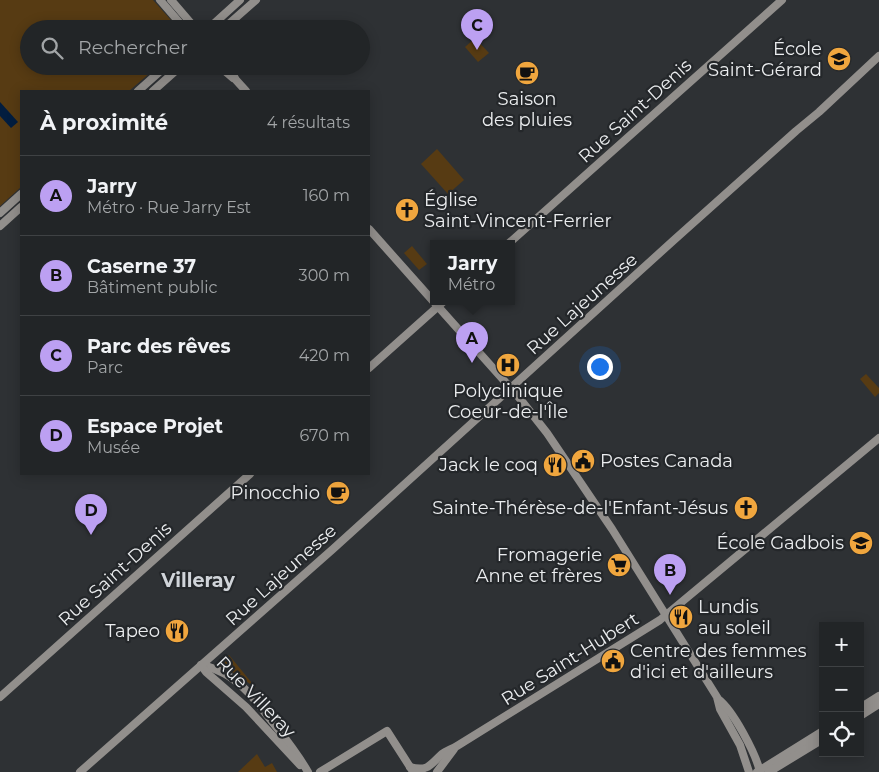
<!DOCTYPE html>
<html lang="fr">
<head>
<meta charset="utf-8">
<style>
	body { margin:0; font-family:Montserrat,sans-serif; background:#2a2d2f; color:#f1f3f6 }
	.controls { position:absolute; right:15px; bottom:15px; display:grid; overflow:hidden; border-radius:0px; box-shadow:0 2px 12px #0003 }
	.controls button { width:45px; height:45px; display:grid; place-items:center; padding:0; border:0; border-bottom:1px solid #3f4244; background:#222527; color:#f1f3f6; font:25px sans-serif }
	.you { position:absolute; left:599px; top:366px; width:18px; height:18px; margin:-12px; border:4px solid #fff; border-radius:50%; background:#1a73e8; box-shadow:0 0 0 8px #1a73e833 }
	.badge { display:grid; place-items:center; width:32px; height:32px; border-radius:50%; background:#bca0f2; color:#111; font-size:16px; font-weight:700 }
	.pin { position:absolute; translate:-50% -41px; filter:drop-shadow(0 1px 2px #0008) }
	.pin::after { content:''; position:absolute; top:26px; width:18px; height:15px; background:inherit; clip-path:polygon(0 0,100% 0,50% 100%) }
	.popup { position:absolute; left:430px; top:240px; width:85px; height:65px; box-sizing:border-box; display:grid; place-content:center; border-radius:0px; background:#222527; filter:drop-shadow(0 1px 4px #0005); font-size:16px; white-space:nowrap; color:#a2a5a7 }
	.popup b { font-size:19px; color:#f1f3f6 }
	.popup::after { content:''; position:absolute; left:50%; top:100%; margin-left:-10px; border:10px solid transparent; border-top-color:#222527 }
	.list { margin:0; padding:0; list-style:none }
	h2 { display:flex; justify-content:space-between; align-items:center; height:65px; margin:0; padding:0 20px; font-size:21px }
	h2 small { font-size:16px; font-weight:400; color:#a2a5a7 }
	.list li { display:grid; grid-template-columns:32px 1fr auto; gap:15px; align-items:center; box-sizing:border-box; height:80px; padding:0 20px; border-top:1px solid #3f4244 }
	.list b { display:block; font-size:19px; white-space:nowrap }
	.list p { margin:0; font-size:16px; white-space:nowrap; color:#a2a5a7 }
	.list em { font-size:16px; font-style:normal; color:#a2a5a7 }
	.icon { flex:none; width:28px; height:28px; fill:none; stroke:currentColor; stroke-width:2; stroke-linecap:round; stroke-linejoin:round }
	.map { position:relative; flex:none; width:879px; height:772px; overflow:hidden }
	.search { position:absolute; background:#222527; box-shadow:0 2px 12px #0003; left:20px; top:20px; width:350px; height:55px; display:flex; align-items:center; gap:12px; box-sizing:border-box; padding:0 18px; border-radius:28px; color:#a2a5a7; font-size:19px }
	.panel { position:absolute; background:#222527; box-shadow:0 2px 12px #0003; left:20px; top:90px; width:350px; height:385px; border-radius:0px }
	.map>svg:first-child { display:block }
	.green { fill:#573b13 }
	.water { fill:#021d3f }
	.lines { fill:none; stroke-linecap:round; stroke-linejoin:round }
	.secondary { stroke:#928f8c; stroke-width:8 }
	.labels { text-anchor:middle; dominant-baseline:central; stroke-width:4.5; stroke-linejoin:round; paint-order:stroke }
	.poi-label { font-size:18px; fill:#ebedef; stroke:#24272a; text-anchor:end }
	.street-label { font-size:18px; fill:#ebedef; stroke:#24272a }
	.neighbourhood-label { font-size:19px; font-weight:bold; fill:#d0d4d9; stroke:#24272a }
</style>
</head>
<body>
<div class="map">
<svg width="879" height="772" viewBox="0 0 879 772">
	<rect width="100%" height="100%" fill="#2e3134"/>
	<!-- green -->
	<g class="green">
		<path d="M0,0H153L178,28L29,29V66H158L129,91H21V187L0,206Z"/>
		<path d="M475,38L489,53L478,62L465,47Z"/>
		<path d="M437,149L464,180L448,194L421,164Z"/>
		<path d="M412,246L427,264L419,270L404,253Z"/>
		<path d="M866,374L879,388V393L875,397L860,379Z"/>
		<path d="M229,655L256,688L234,673L216,665Z"/>
		<path d="M257,754L265,767L272,763L277,772H238Z"/>
	</g>
	<!-- water -->
	<path class="water" d="M0,102L18,122L11,128L0,116Z"/>
	<g class="lines">
		<!-- secondary -->
		<g class="secondary">
			<path d="M160,0L185,29"/>
			<path d="M171,0L196,29"/>
			<path d="M208,29L240,0"/>
			<path d="M223,29L256,0"/>
			<path d="M219,66L233,78"/>
			<path d="M228,66L236,80L246,91"/>
			<path d="M138,91L166,66"/>
			<path d="M153,91L181,66"/>
			<path d="M0,213L21,194"/>
			<path d="M0,226L21,207"/>
			<path d="M369,229L433,301"/>
			<path d="M508,244L782,0"/>
			<path d="M434,302L517,395L547,433L612,529L717,697L720,709L740,745L749,772"/>
			<path d="M369,368L443,302"/>
			<path d="M201,665C211,667 221,671 230,677C246,687 258,704 270,719C284,737 296,751 308,772"/>
			<path d="M201,665L206,672L246,707L300,765"/>
			<path d="M0,697L250,474"/>
			<path d="M718,699C733,710 756,754 760,772"/>
			<path d="M860,708L879,696"/>
			<path d="M860,716L879,704"/>
			<path d="M410,767C428,772 430,765 442,754C446,751 452,749 457,746L660,620L879,438"/>
			<path d="M80,772L333,549L674,240L796,131L819,112L879,56"/>
			<path d="M320,772L387,731L412,770"/>
			<path d="M437,772L454,749"/>
			<path d="M757,772L823,731"/>
			<path d="M769,772L823,739"/>
		</g>
	</g>
	<!-- icons -->
	<defs>
		<g id="school-disc" transform="scale(1.25)"><circle r="9.5" fill="#f0a63e" stroke="#24272a"/><path d="M0-5L7-2L0 1L-7-2ZM-4 1L0 2.5L4 1V4Q0 6-4 4Z" fill="#111"/></g>
		<g id="cafe-disc" transform="scale(1.25)"><circle r="9.5" fill="#f0a63e" stroke="#24272a"/><path d="M-5.5-4.5H6V0H3Q3 3.5 0 3.5H-2.5Q-5.5 3.5-5.5 0ZM3-3.2v2h1.7v-2ZM-6 4.5H4V6H-6Z" fill="#111"/></g>
		<g id="church-disc" transform="scale(1.25)"><circle r="9.5" fill="#f0a63e" stroke="#24272a"/><path d="M-1.2-6h2.4v3.5h3.3v2.4h-3.3V6h-2.4V-.1h-3.3v-2.4h3.3Z" fill="#111"/></g>
		<g id="hospital-disc" transform="scale(1.25)"><circle r="9.5" fill="#f0a63e" stroke="#24272a"/><path d="M-5-5h3v3.5h4V-5h3V5h-3V1.5h-4V5h-3Z" fill="#111"/></g>
		<g id="civic-disc" transform="scale(1.25)"><circle r="9.5" fill="#f0a63e" stroke="#24272a"/><path d="M-.6-6.5H3V-4.5H.6V-3L4-1V1h2V6H-6V1h2V-1L-.6-3ZM-1.2 2.5V6h2.4V2.5Z" fill="#111"/></g>
		<g id="restaurant-disc" transform="scale(1.25)"><circle r="9.5" fill="#f0a63e" stroke="#24272a"/><path d="M-5-6h1v4h1v-4h1v4h1v-4h1v5L-1.5 .5V6h-2V.5L-5-1ZM5-6V6H3V1.5H1.5Q1.5-4 5-6Z" fill="#111"/></g>
		<g id="supermarket-disc" transform="scale(1.25)"><circle r="9.5" fill="#f0a63e" stroke="#24272a"/><path d="M-6-5.5h2.5l.6 2H6L4.5 2H-2.5L-4.4-4H-6ZM-1.5 3.2a1.3 1.3 0 1 0 .1 0ZM3 3.2a1.3 1.3 0 1 0 .1 0Z" fill="#111"/></g>
	</defs>
	<g fill-rule="evenodd">
		<use href="#school-disc" x="839" y="59"/>
		<use href="#cafe-disc" x="527" y="73"/>
		<use href="#church-disc" x="407" y="210"/>
		<use href="#hospital-disc" x="508" y="365"/>
		<use href="#civic-disc" x="583" y="461"/>
		<use href="#restaurant-disc" x="555" y="465"/>
		<use href="#cafe-disc" x="338" y="493"/>
		<use href="#church-disc" x="746" y="508"/>
		<use href="#school-disc" x="861" y="543"/>
		<use href="#supermarket-disc" x="619" y="565"/>
		<use href="#restaurant-disc" x="681" y="617"/>
		<use href="#restaurant-disc" x="177" y="631"/>
		<use href="#civic-disc" x="613" y="661"/>
	</g>
	<g class="labels">
		<!-- poi labels -->
		<g class="poi-label">
			<text x="822" y="49">École<tspan x="822" dy="21">Saint-Gérard</tspan></text>
			<text x="527" y="99" text-anchor="middle">Saison<tspan x="527" dy="21">des pluies</tspan></text>
			<text x="424" y="200" text-anchor="start">Église<tspan x="424" dy="21">Saint-Vincent-Ferrier</tspan></text>
			<text x="508" y="391" text-anchor="middle">Polyclinique<tspan x="508" dy="21">Coeur-de-l'Île</tspan></text>
			<text x="600" y="461" text-anchor="start">Postes Canada</text>
			<text x="538" y="465">Jack le coq</text>
			<text x="320" y="493">Pinocchio</text>
			<text x="728" y="508">Sainte-Thérèse-de-l'Enfant-Jésus</text>
			<text x="844" y="543">École Gadbois</text>
			<text x="602" y="555">Fromagerie<tspan x="602" dy="21">Anne et frères</tspan></text>
			<text x="698" y="607" text-anchor="start">Lundis<tspan x="698" dy="21">au soleil</tspan></text>
			<text x="160" y="631">Tapeo</text>
			<text x="630" y="651" text-anchor="start">Centre des femmes<tspan x="630" dy="21">d'ici et d'ailleurs</tspan></text>
		</g>
		<!-- street labels -->
		<g class="street-label">
			<text transform="translate(635 111) rotate(-42)">Rue Saint-Denis</text>
			<text transform="translate(582 304) rotate(-42)">Rue Lajeunesse</text>
			<text transform="translate(115 574) rotate(-42)">Rue Saint-Denis</text>
			<text transform="translate(281 575) rotate(-42)">Rue Lajeunesse</text>
			<text transform="translate(570 659) rotate(-32)">Rue Saint-Hubert</text>
			<text transform="translate(256 697) rotate(46)">Rue Villeray</text>
		</g>
		<!-- neighbourhood labels -->
		<g class="neighbourhood-label">
			<text x="198" y="580">Villeray</text>
		</g>
	</g>
</svg>
<div class="controls">
<button>+</button>
<button>−</button>
<button><svg class="icon" aria-label="locate" viewBox="0 0 24 24"><circle cx="12" cy="12" r="6"/><path d="M12 2v4M12 18v4M2 12h4M18 12h4"/></svg></button>
</div>
<div class="you"></div>
<div class="pin badge" style="left:472px;top:363px">A</div>
<div class="popup"><b>Jarry</b>Métro</div>
<div class="pin badge" style="left:670px;top:595px">B</div>
<div class="pin badge" style="left:477px;top:50px">C</div>
<div class="pin badge" style="left:91px;top:535px">D</div>
<div class="search"><svg class="icon" aria-label="search" viewBox="0 0 24 24"><circle cx="10" cy="10" r="6"/><path d="M15 15l6 6"/></svg>Rechercher</div>
<section class="panel">
<h2>À proximité<small>4 résultats</small></h2>
<ul class="list">
<li><span class="badge">A</span><div><b>Jarry</b><p>Métro · Rue Jarry Est</p></div><em>160 m</em></li>
<li><span class="badge">B</span><div><b>Caserne 37</b><p>Bâtiment public</p></div><em>300 m</em></li>
<li><span class="badge">C</span><div><b>Parc des rêves</b><p>Parc</p></div><em>420 m</em></li>
<li><span class="badge">D</span><div><b>Espace Projet</b><p>Musée</p></div><em>670 m</em></li>
</ul>
</section>
</div>
</body>
</html>
